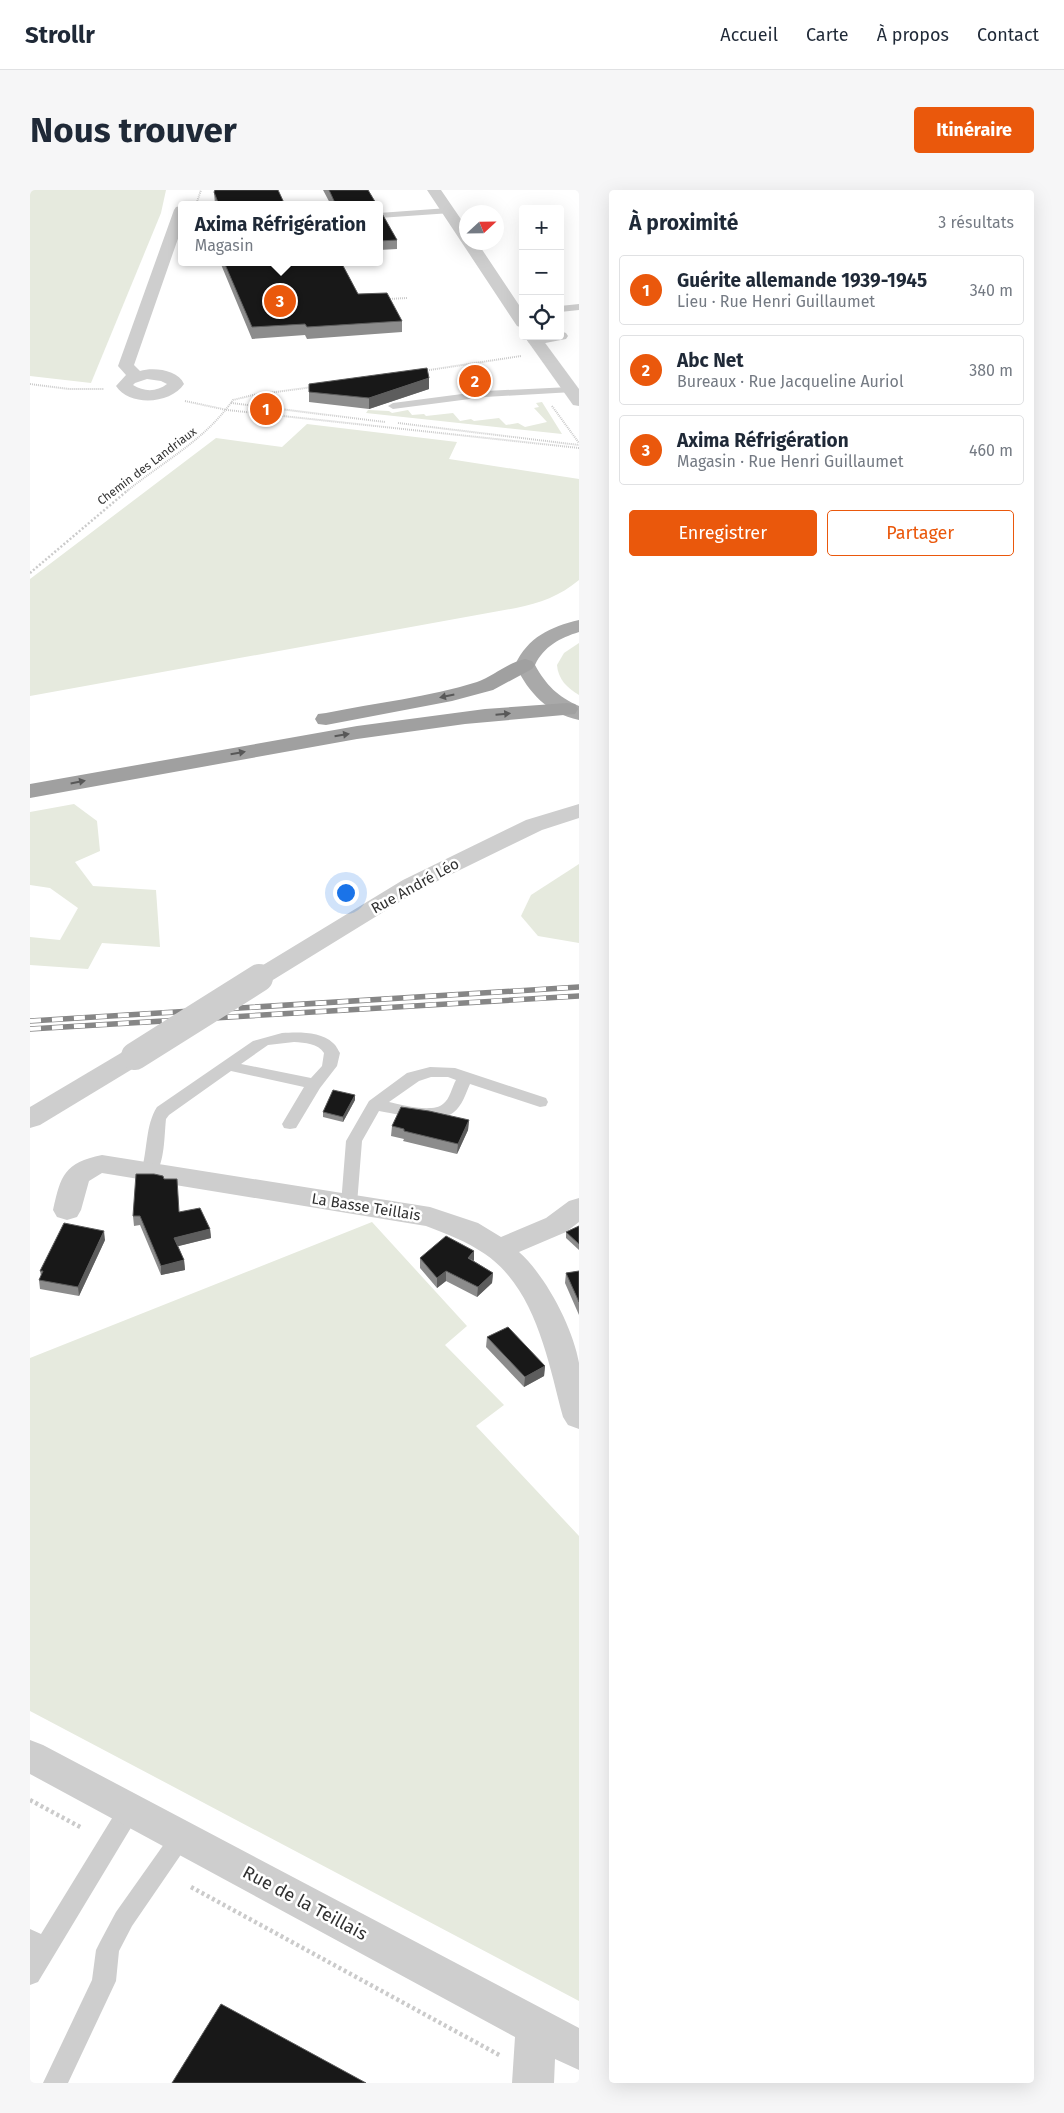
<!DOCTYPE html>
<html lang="fr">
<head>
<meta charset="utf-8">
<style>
	body { margin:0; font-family:"Fira Sans",sans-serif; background:#f6f6f7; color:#1f2937 }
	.controls { position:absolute; right:15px; top:15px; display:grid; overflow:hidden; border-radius:5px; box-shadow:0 5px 20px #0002 }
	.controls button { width:45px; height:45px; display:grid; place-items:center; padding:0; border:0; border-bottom:1px solid #e0e1e3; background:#fff; color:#1f2937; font:25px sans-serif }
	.compass { position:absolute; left:429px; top:15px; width:45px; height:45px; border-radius:50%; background:#fff; box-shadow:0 5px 20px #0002; rotate:68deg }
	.you { position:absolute; left:315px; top:702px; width:18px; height:18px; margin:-12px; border:4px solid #fff; border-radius:50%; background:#1a73e8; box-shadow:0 0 0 8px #1a73e833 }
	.badge { display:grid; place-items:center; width:32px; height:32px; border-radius:50%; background:#ea580c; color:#fff; font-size:16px; font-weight:700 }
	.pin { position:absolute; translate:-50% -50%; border:2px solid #fff; box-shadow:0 1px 5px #0006 }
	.popup { position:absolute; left:148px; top:11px; width:205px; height:65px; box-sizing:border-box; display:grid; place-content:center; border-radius:5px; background:#fff; filter:drop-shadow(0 1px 4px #0005); font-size:16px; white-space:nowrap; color:#747a83 }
	.popup b { font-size:19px; color:#1f2937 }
	.popup::after { content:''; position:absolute; left:50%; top:100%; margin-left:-10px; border:10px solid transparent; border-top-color:#fff }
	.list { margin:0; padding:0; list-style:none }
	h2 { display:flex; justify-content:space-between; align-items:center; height:65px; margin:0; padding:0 20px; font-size:21px }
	h2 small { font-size:16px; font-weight:400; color:#747a83 }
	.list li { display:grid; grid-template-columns:32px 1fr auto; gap:15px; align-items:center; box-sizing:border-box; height:70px; margin:0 10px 10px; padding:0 10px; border:1px solid #e0e1e3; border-radius:5px }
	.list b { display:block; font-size:19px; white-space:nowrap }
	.list p { margin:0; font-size:16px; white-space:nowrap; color:#747a83 }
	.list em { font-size:16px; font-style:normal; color:#747a83 }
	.actions { display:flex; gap:10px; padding:15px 20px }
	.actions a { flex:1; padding:11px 0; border:1px solid #ea580c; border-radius:5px; text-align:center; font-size:18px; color:#ea580c }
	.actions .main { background:#ea580c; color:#fff }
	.icon { flex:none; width:28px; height:28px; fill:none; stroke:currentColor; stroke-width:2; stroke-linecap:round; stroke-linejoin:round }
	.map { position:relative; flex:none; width:549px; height:1893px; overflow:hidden; border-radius:5px }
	header { display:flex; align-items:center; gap:30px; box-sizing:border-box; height:70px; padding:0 25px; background:#fff; border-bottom:1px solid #e0e1e3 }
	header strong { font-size:24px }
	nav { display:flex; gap:28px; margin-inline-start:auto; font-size:18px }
	.intro { display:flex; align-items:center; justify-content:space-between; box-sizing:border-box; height:120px; padding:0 30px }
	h1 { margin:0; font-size:35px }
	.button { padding:12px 22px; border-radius:5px; background:#ea580c; color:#fff; font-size:18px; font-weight:700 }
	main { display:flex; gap:30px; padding:0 30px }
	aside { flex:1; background:#fff; border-radius:5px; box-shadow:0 5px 20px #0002 }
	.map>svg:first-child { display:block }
	.green { fill:#e6eade }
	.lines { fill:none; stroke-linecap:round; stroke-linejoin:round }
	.path-far2 { stroke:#cbcbcb; stroke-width:2; stroke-dasharray:1 1; stroke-linecap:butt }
	.path-far1 { stroke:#cbcbcb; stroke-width:2.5; stroke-dasharray:2 2; stroke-linecap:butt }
	.path { stroke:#cbcbcb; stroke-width:4.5; stroke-dasharray:3 3; stroke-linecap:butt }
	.service { fill:#cecece; fill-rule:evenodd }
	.minor { fill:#cecece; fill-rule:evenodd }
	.tertiary { fill:#cecece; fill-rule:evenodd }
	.primary { fill:#a9a9a9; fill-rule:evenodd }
	.trunk { fill:#a0a0a0; fill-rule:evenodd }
	.rail-casing { stroke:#868686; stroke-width:5.5 }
	.rail { stroke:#fff; stroke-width:4; stroke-dasharray:11; stroke-linecap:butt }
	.tertiary-bridge { stroke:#cecece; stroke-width:28 }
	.wall { fill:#8c8c8c }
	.shaded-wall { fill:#5d5d5d }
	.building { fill:#181818; stroke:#5d5d5d }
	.oneway { fill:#585858 }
	.labels { text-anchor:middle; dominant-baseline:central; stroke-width:5; stroke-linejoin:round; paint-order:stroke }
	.far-street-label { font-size:12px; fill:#313131; stroke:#fff }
	.street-label { font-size:15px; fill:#313131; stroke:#fff }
	.near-street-label { font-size:18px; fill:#313131; stroke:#fff }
</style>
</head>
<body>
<header>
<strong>Strollr</strong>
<nav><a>Accueil</a><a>Carte</a><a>À propos</a><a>Contact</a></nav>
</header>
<div class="intro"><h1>Nous trouver</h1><a class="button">Itinéraire</a></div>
<main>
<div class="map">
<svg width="549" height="1893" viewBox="0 0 549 1893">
	<rect width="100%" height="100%" fill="#fff"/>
	<!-- green -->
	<g class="green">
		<path d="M0,0H136L131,23L61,193L0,186Z"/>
		<path d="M512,212L532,244L336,223L338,220L359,221L362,223L378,220L382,225L394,224L396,226L423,223L430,231L441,229L444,231L469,228L476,235L488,233L495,237L517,232L504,218L509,217L506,213Z"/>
		<path d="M277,234L427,252L419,269L549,289V390C530,406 510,413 486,418L0,506V389L186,248L252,257Z"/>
		<path d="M549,453V505C537,498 528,489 527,475L534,463Z"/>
		<path d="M44,614L67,631L70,661L45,672L63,696L126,700L130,757L72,753L58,779L0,775V747L30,750L48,718L20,698L0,695V622Z"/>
		<path d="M549,674V753L508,746L491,726L501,705Z"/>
		<path d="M342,1032L437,1136L415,1155L474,1215L446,1236L549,1346V1811L0,1521V1168Z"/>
	</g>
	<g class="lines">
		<!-- path-far2 -->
		<g class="path-far2">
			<path d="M166,15L171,0"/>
			<path d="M358,109L377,108"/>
			<path d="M393,181L491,166"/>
			<path d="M0,194L39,199H74"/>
			<path d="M155,211L197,220L549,258"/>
			<path d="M201,213L355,232"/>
			<path d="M522,216L549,253"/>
			<path d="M368,233L549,255"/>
			<path d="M97,301C134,271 175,250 203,210L223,205L283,197"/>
		</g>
		<!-- path-far1 -->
		<path class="path-far1" d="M0,383L98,300"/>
		<!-- path -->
		<g class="path">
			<path d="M0,1610L52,1638"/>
			<path d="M161,1697L471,1866"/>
		</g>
		<!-- service -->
		<g class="service">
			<path d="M418,18L421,19V23L349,28V23Z"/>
			<path d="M549,114V120L530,122V116Z"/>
			<path d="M540,197L545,200L543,202L455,207L363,219L358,216L363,213L455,201Z"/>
			<path d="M252,843C267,842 291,841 303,853C306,855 308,860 310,863L307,876L290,898L266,938L260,939L254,938L252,934L274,897L201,881L139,925L136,929C134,948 135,970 125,986L119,988L113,986L111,982C118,960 115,936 127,917L223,851ZM264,852C275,853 288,853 294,863L292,876L281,888L211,874L238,855Z"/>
			<path d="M400,877L425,878L516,908L518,912L516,916L510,917L440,894C436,903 432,916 424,922C407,936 369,924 349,921L332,951L327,1014L325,1018L319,1020L313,1018L311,1014L316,951L339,911L377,883ZM401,887H418L426,890C422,897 420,909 413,914C403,923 371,915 359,912L389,891Z"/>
			<path d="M100,1609L108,1612L111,1619L108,1626L8,1792L0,1795V1739L11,1744L92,1612Z"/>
			<path d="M152,1637L160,1640L163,1647L102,1736L89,1761L86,1791L38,1893H13L62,1790L66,1760L70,1752L86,1722L144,1640Z"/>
		</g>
		<!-- minor -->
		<g class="minor">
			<path d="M151,16V40L104,175L110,181C124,177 148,180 154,194C141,214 100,217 86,196L96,185L88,176L144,20L146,17ZM117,189L131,191L137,194C127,202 114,202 103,195L105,193Z"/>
			<path d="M530,141L536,143L538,146L536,149L505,155L499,153L497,150L501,146H530Z"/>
			<path d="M72,965L400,1017L448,1033L471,1047L516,1028L539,1011L549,1008V1032L536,1042L489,1062C516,1086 543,1138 549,1173C549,1194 549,1218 549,1239L538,1235L533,1227C518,1171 506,1099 455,1064C436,1051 417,1044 396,1036L72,983L59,991L51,1020L47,1027L37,1030L27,1027L23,1020C31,985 34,973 72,965Z"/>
			<path d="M0,1550L13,1555L549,1838V1880L525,1869L524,1893H482L485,1847L0,1584Z"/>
		</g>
		<!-- tertiary -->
		<g class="tertiary">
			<path d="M397,0H411L437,38V52H447L493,121V138L487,136Z"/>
			<path d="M494,146H510L549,199V216L543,215Z"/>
			<path d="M549,614V628L512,640L389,700L238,793L229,796L220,793L216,788L220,783L373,690L496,630Z"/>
			<path d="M105,858L114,860L118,866L114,872L10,935L0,938V917L96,860Z"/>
		</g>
		<!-- primary -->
		<path class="primary" d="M549,430V442C530,448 514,456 505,475C516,495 528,507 549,516V530C517,523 499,503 485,475C498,447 520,437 549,430Z"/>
		<!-- trunk -->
		<g class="trunk">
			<path d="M495,469L502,471L505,475L502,479L463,500L422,511L296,535L288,534L285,529L288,524L296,523C344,513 400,507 447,492C464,486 477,473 495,469Z"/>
			<path d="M537,513L545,514L548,519L545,524L435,534L327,549L0,608V594L327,536L455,519Z"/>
		</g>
		<!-- rail casing -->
		<g class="rail-casing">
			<g id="rail">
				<path d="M0,831L549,797"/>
				<path d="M0,839L549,806"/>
			</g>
		</g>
		<!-- rail -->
		<use href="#rail" class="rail"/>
		<!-- tertiary-bridge -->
		<path class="tertiary-bridge" d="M105,866L229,788"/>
	</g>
	<!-- wall -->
	<g class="wall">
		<path d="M293,0H338L347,15H301Z"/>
		<path d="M184,2L255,15H185Z"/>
		<path d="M349,20L367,50V59L349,60Z"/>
		<path d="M190,72H311L328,104L372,131V142L277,149L275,145L222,149Z"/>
		<path d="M399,188V199L339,219L279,212V194Z"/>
		<path d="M325,905V910L313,932L293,927V922Z"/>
		<path d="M439,930L438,940L427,964L373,951L374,949L361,946L362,936Z"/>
		<path d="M149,1022L180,1039L181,1048L148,1056L154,1070L155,1080L131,1085L110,1035L104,1036L103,1026Z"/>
		<path d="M549,1036V1060L536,1048V1042Z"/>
		<path d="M75,1050L49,1106L10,1099L9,1090L11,1086L10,1081Z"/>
		<path d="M390,1068L444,1071L463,1083L462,1093L447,1107L416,1091L407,1098L390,1078Z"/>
		<path d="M549,1081V1125L535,1093L536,1083Z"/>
		<path d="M457,1147L515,1176L514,1186L494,1197L456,1157Z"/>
	</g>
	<!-- shaded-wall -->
	<g class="shaded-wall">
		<path d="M399,188V199L339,219V208Z"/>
		<path d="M325,905V910L313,932V927Z"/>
		<path d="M439,930L438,940L427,964L428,954Z"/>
		<path d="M180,1039L181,1048L145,1057L144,1048Z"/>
		<path d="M74,1041L75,1050L49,1106L48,1097Z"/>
		<path d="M444,1061V1071L438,1068Z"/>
		<path d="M154,1070L155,1080L131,1085V1076Z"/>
		<path d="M416,1081V1091L407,1098V1088Z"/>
		<path d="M463,1083L462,1093L447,1107L448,1097Z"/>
		<path d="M515,1176L514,1186L494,1197L495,1187Z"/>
	</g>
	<!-- building -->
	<g class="building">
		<path d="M185,0H248L255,15H189L184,2Z"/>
		<path d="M299,0H338L347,15H306Z"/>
		<path d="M349,20H350L367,50L349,51Z"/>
		<path d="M194,72H311L328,104L357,103L372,131L277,137L275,134L222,137Z"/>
		<path d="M397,178L399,188L339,208L279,202V194Z"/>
		<path d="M303,900L325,905L313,927L293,922Z"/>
		<path d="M371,917L399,921L439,930L428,954L374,941V939L362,936Z"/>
		<path d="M106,984H124L133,986L134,989H147L149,1022L170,1018L180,1039L144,1048L154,1070L131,1076L110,1026H103Z"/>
		<path d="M34,1033L74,1041L48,1097L9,1090L13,1081H10Z"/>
		<path d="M549,1036V1054L536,1042Z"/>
		<path d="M416,1046L444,1061L438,1068L463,1083L448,1097L416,1081L407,1088L390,1068Z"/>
		<path d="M549,1081V1112L536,1083Z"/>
		<path d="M478,1137L515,1176L495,1187L457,1147Z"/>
		<path d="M191,1814L336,1893H142Z"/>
	</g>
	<!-- one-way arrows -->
	<defs><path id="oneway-solid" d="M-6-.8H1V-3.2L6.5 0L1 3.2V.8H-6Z" transform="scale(1.25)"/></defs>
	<g class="oneway">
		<use href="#oneway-solid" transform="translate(417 506) rotate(168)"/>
		<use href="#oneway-solid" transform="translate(473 524) rotate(-5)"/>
		<use href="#oneway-solid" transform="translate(312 545) rotate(-9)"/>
		<use href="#oneway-solid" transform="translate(208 563) rotate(-10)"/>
		<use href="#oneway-solid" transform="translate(48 592) rotate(-11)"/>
	</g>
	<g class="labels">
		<!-- far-street labels -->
		<g class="far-street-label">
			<text transform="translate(117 276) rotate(-37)">Chemin des Landriaux</text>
		</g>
		<!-- street labels -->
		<g class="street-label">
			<text transform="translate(385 696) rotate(-29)">Rue André Léo</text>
			<text transform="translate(336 1017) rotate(9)">La Basse Teillais</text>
		</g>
		<!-- near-street labels -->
		<g class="near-street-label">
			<text transform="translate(275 1713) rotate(28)">Rue de la Teillais</text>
		</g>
	</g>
</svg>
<div class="controls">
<button>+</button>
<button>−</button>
<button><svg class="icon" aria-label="locate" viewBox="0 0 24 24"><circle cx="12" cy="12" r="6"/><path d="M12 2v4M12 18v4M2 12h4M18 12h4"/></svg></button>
</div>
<svg class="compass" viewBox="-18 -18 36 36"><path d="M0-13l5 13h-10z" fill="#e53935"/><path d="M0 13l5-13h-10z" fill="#747a83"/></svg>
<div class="you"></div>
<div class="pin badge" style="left:236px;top:219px">1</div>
<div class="pin badge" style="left:445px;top:191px">2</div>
<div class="pin badge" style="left:250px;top:111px">3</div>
<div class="popup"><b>Axima Réfrigération</b>Magasin</div>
</div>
<aside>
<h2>À proximité<small>3 résultats</small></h2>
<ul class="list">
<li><span class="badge">1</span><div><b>Guérite allemande 1939-1945</b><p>Lieu · Rue Henri Guillaumet</p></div><em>340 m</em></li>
<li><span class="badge">2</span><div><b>Abc Net</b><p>Bureaux · Rue Jacqueline Auriol</p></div><em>380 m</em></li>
<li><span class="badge">3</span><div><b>Axima Réfrigération</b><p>Magasin · Rue Henri Guillaumet</p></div><em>460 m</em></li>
</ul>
<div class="actions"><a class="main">Enregistrer</a><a>Partager</a></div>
</aside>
</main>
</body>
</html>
